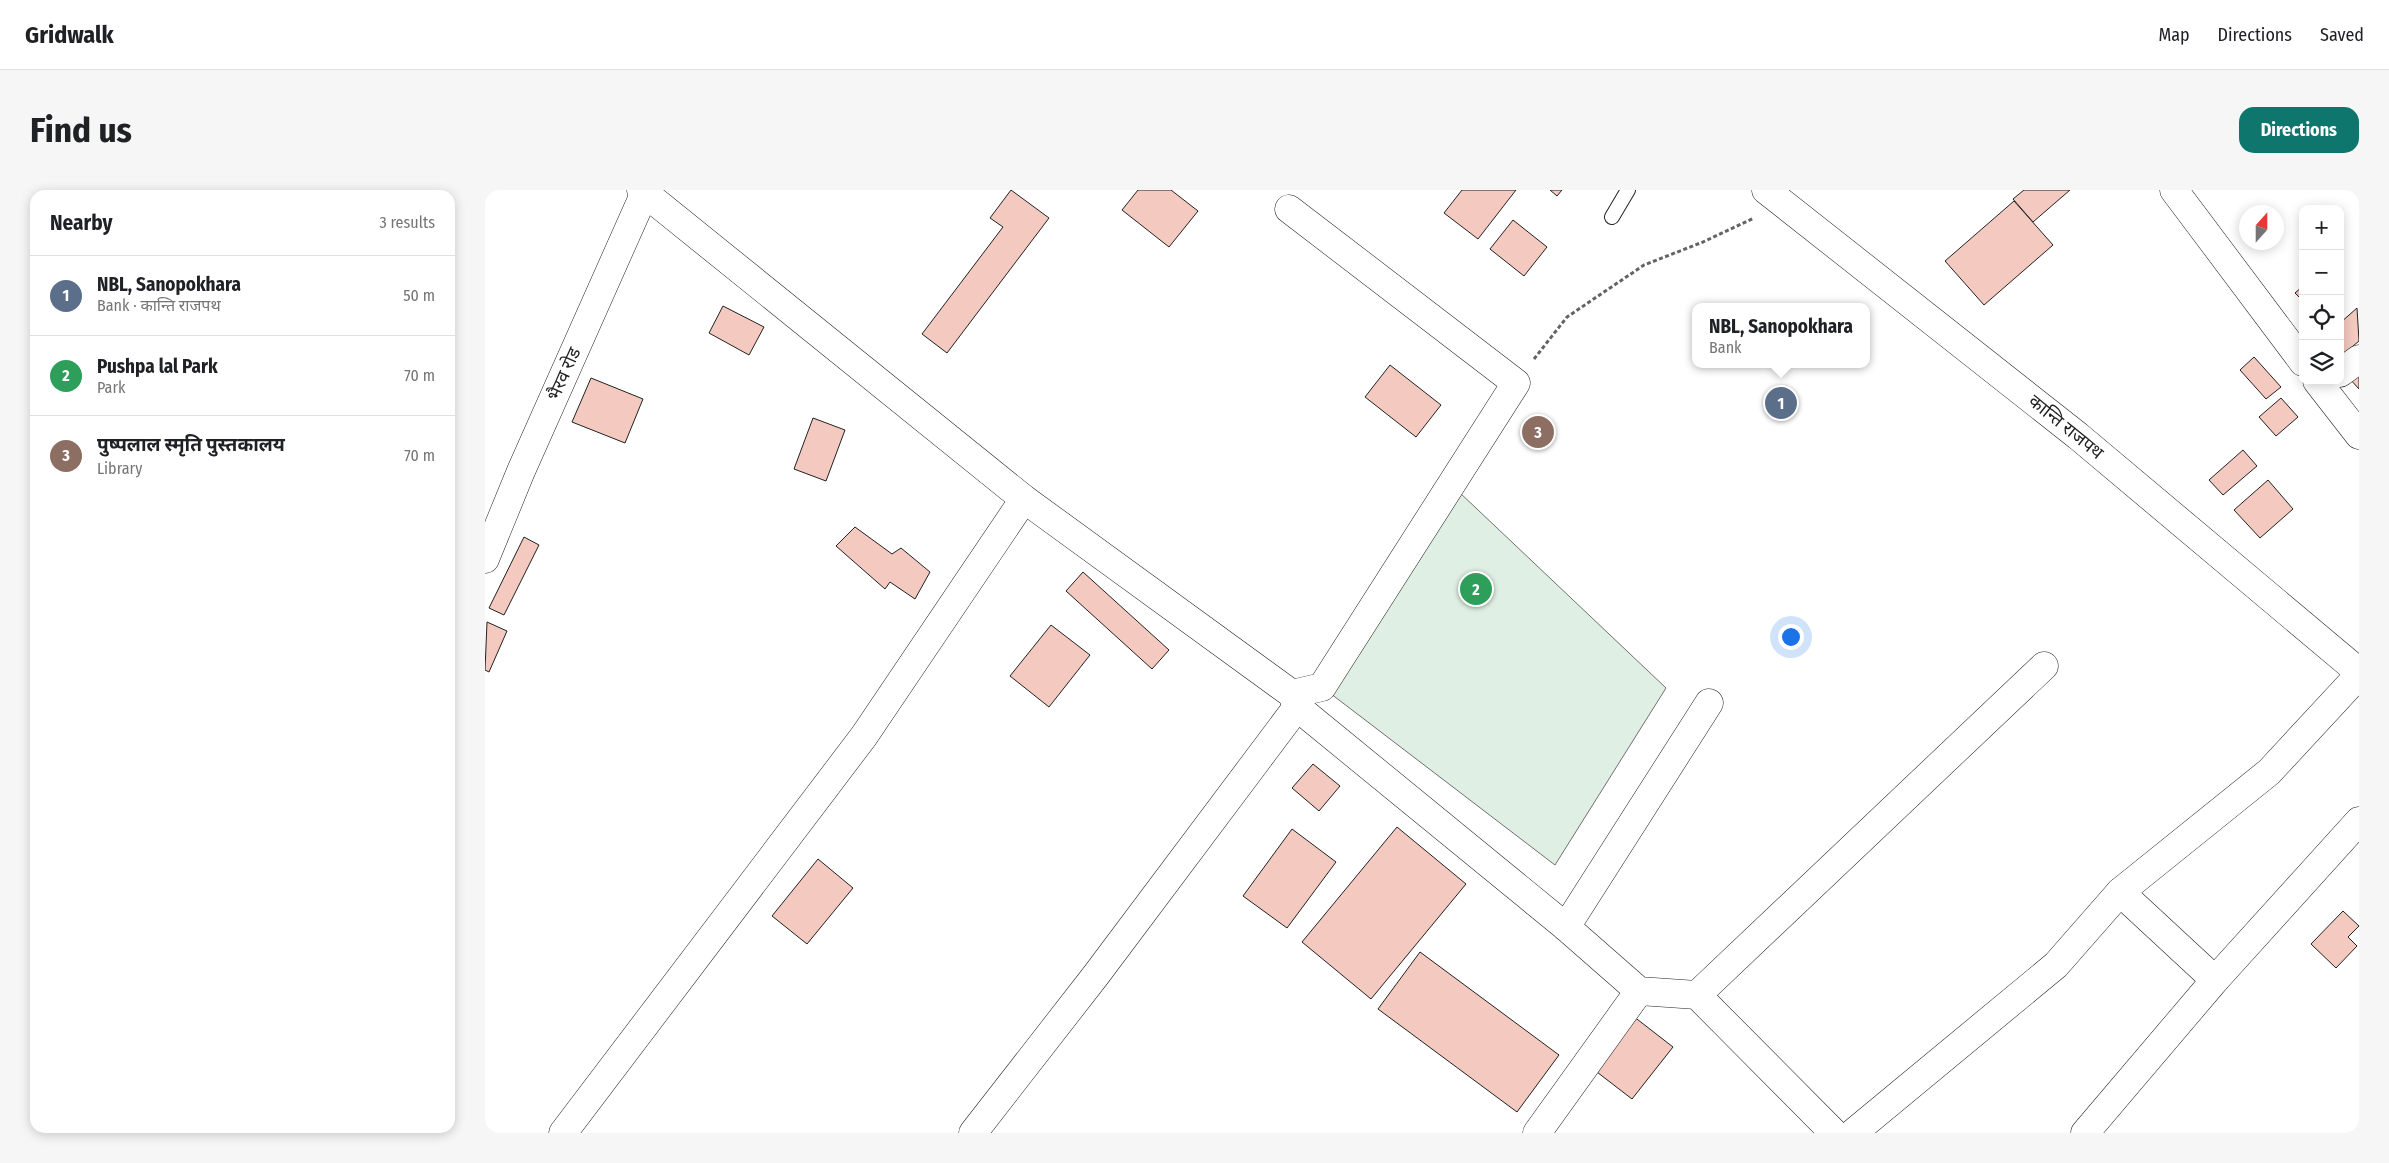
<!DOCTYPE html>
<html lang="en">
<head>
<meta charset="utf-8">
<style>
	body { margin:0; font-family:"Fira Sans Condensed","Noto Sans Devanagari",sans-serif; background:#f6f6f6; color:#202124 }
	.controls { position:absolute; right:15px; top:15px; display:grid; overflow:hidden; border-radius:10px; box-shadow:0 2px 12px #0003 }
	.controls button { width:45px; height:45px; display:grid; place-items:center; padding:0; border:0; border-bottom:1px solid #e0e0e0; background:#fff; color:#202124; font:25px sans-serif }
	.compass { position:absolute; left:1754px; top:15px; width:45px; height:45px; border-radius:50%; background:#fff; box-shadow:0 2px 12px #0003; rotate:21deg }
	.you { position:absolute; left:1305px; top:446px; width:18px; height:18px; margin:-12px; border:4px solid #fff; border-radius:50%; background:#1a73e8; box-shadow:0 0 0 8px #1a73e833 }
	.badge { display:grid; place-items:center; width:32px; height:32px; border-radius:50%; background:#0f766e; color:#fff; font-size:16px; font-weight:700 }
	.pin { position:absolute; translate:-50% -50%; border:2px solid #fff; box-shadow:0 1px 5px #0006 }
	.popup { position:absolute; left:1207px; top:113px; width:178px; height:65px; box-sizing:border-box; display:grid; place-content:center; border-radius:10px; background:#fff; filter:drop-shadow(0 1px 4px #0005); font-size:16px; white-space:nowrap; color:#757577 }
	.popup b { font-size:19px; color:#202124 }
	.popup::after { content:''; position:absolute; left:50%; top:100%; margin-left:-10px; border:10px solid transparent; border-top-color:#fff }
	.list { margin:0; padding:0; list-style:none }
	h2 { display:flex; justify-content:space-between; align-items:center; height:65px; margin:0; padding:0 20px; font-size:21px }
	h2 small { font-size:16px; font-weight:400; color:#757577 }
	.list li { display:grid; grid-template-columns:32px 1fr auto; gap:15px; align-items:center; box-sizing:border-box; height:80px; padding:0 20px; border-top:1px solid #e0e0e0 }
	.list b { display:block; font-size:19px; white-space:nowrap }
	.list p { margin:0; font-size:16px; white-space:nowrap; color:#757577 }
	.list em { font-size:16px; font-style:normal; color:#757577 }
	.icon { flex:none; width:28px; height:28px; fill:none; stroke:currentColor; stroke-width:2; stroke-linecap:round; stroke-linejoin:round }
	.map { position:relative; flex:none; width:1874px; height:943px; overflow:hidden; border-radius:15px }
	header { display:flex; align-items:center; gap:30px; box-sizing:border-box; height:70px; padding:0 25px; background:#fff; border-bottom:1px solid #e0e0e0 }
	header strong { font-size:24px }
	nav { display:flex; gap:28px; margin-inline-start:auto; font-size:18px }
	.intro { display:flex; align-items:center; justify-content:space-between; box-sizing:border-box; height:120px; padding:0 30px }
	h1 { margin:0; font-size:35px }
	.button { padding:12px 22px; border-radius:15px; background:#0f766e; color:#fff; font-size:18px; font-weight:700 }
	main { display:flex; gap:30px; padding:0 30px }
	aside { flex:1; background:#fff; border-radius:15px; box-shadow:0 2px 12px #0003 }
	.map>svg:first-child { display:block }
	.green { fill:#e0efe3; stroke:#6f6f6f }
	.building { fill:#f3c9c0; stroke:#222 }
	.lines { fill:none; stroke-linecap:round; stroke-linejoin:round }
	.lane-casing { stroke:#222; stroke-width:16 }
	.street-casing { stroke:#222; stroke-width:29 }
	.secondary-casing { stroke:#222; stroke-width:29 }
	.primary-casing { stroke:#222; stroke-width:29 }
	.path { stroke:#646464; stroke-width:3; stroke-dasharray:4 2.5; stroke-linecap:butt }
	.lane { stroke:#fff; stroke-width:14 }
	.street { stroke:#fff; stroke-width:28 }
	.secondary { stroke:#fff; stroke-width:28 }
	.primary { stroke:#fff; stroke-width:28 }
	.labels { text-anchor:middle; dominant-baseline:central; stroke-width:4; stroke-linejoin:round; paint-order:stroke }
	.street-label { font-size:18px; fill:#222; stroke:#fff }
</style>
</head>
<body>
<header>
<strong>Gridwalk</strong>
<nav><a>Map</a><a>Directions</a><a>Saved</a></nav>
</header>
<div class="intro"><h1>Find us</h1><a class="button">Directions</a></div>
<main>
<aside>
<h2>Nearby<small>3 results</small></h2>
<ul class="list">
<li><span class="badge" style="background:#5c6f8a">1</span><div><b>NBL, Sanopokhara</b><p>Bank · कान्ति राजपथ</p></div><em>50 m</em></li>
<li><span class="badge" style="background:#2e9e5b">2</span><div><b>Pushpa lal Park</b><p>Park</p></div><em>70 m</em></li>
<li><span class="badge" style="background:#8d6e63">3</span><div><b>पुष्पलाल स्मृति पुस्तकालय</b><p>Library</p></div><em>70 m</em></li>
</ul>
</aside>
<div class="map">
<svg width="1874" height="943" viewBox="0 0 1874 943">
	<rect width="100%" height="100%" fill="#fff"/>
	<!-- green -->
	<path class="green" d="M973,301L1181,498L1070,675L837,497Z"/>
	<!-- building -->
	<g class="building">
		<path d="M526,0L564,28L462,163L437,144L518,37L505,28Z"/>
		<path d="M653,0H686L713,21L684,57L637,20Z"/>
		<path d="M977,0H1031L993,49L959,23Z"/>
		<path d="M1065,0H1077L1072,6Z"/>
		<path d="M1539,0H1585L1548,32L1528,9Z"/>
		<path d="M1529,11L1568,55L1499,115L1460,71Z"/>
		<path d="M1028,30L1062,57L1039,86L1005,59Z"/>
		<path d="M1818,96V111L1810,103Z"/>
		<path d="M238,116L279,137L264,165L224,143Z"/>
		<path d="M1872,118L1874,151L1855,167V133Z"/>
		<path d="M1769,167L1796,197L1781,209L1755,180Z"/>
		<path d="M905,175L956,215L931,247L880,207Z"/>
		<path d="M1874,179V199L1864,188Z"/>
		<path d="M106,188L158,209L140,253L87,232Z"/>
		<path d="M1796,208L1813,227L1791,246L1774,227Z"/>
		<path d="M328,228L360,240L341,291L309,279Z"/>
		<path d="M1758,260L1772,276L1738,305L1724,290Z"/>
		<path d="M1783,290L1808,319L1775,348L1749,320Z"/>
		<path d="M370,337L407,364L416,358L445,382L430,409L405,392L400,399L351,356Z"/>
		<path d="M39,347L54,355L19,425L4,418Z"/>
		<path d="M598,382L684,460L667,479L581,401Z"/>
		<path d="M2,432L22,441L4,482L0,480Z"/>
		<path d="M566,435L605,465L564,517L525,486Z"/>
		<path d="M828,574L855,596L834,621L807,598Z"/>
		<path d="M912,637L981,694L886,809L817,752Z"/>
		<path d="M807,639L851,672L802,738L758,706Z"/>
		<path d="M333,669L368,698L322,754L287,726Z"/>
		<path d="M1858,721L1874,736L1863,747L1872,756L1851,778L1826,754Z"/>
		<path d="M935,762L1074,865L1032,922L893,819Z"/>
		<path d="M1148,826L1188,857L1147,909L1108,879Z"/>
	</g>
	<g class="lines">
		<!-- lane casing -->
		<g class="lane-casing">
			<path id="lane" d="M1127,27L1143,0"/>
		</g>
		<!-- street casing -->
		<g class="street-casing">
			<g id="street">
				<path d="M156,0L539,309L807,504L812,517L1081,737L1154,801L1212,805L1349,943"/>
				<path d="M1689,0L1818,172"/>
				<path d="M804,19L1031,193L837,497L807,504"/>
				<path d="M1855,183L1874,169"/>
				<path d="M1832,191L1874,245"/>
				<path d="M1635,702L1730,790"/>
				<path d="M1081,737L1224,513"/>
				<path d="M1212,805L1559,476"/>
				<path d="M78,943L379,546L539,309"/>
				<path d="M488,943L611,785L812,517"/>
				<path d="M1052,943L1154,801"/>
				<path d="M1368,943L1571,775L1635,702L1784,582L1874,485"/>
				<path d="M1600,943L1730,790L1874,631"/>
			</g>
		</g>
		<!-- secondary casing -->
		<g class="secondary-casing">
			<path id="secondary" d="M0,369L36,281L161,0"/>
		</g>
		<!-- primary casing -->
		<g class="primary-casing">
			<path id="primary" d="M1281,0L1593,246L1874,482"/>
		</g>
		<!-- path -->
		<path class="path" d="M1049,169L1082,127L1159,75L1218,52L1269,28"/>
		<!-- lane -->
		<use href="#lane" class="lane"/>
		<!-- street -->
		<use href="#street" class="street"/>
		<!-- secondary -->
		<use href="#secondary" class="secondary"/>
		<!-- primary -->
		<use href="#primary" class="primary"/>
	</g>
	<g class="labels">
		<!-- street labels -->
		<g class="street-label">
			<text transform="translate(79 184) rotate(-66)">भैरव रोड</text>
			<text transform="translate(1581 237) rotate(39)">कान्ति राजपथ</text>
		</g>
	</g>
</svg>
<div class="controls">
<button>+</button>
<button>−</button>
<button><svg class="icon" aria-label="locate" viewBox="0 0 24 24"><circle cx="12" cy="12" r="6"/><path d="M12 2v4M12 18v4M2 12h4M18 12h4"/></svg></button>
<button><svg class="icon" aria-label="layers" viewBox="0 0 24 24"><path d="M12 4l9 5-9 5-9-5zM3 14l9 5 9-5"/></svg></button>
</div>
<svg class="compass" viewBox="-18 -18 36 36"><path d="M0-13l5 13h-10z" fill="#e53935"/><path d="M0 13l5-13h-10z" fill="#757577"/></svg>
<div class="you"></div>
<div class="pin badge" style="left:1296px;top:213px;background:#5c6f8a">1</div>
<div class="popup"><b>NBL, Sanopokhara</b>Bank</div>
<div class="pin badge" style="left:991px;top:399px;background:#2e9e5b">2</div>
<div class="pin badge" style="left:1053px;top:242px;background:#8d6e63">3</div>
</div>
</main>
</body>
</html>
